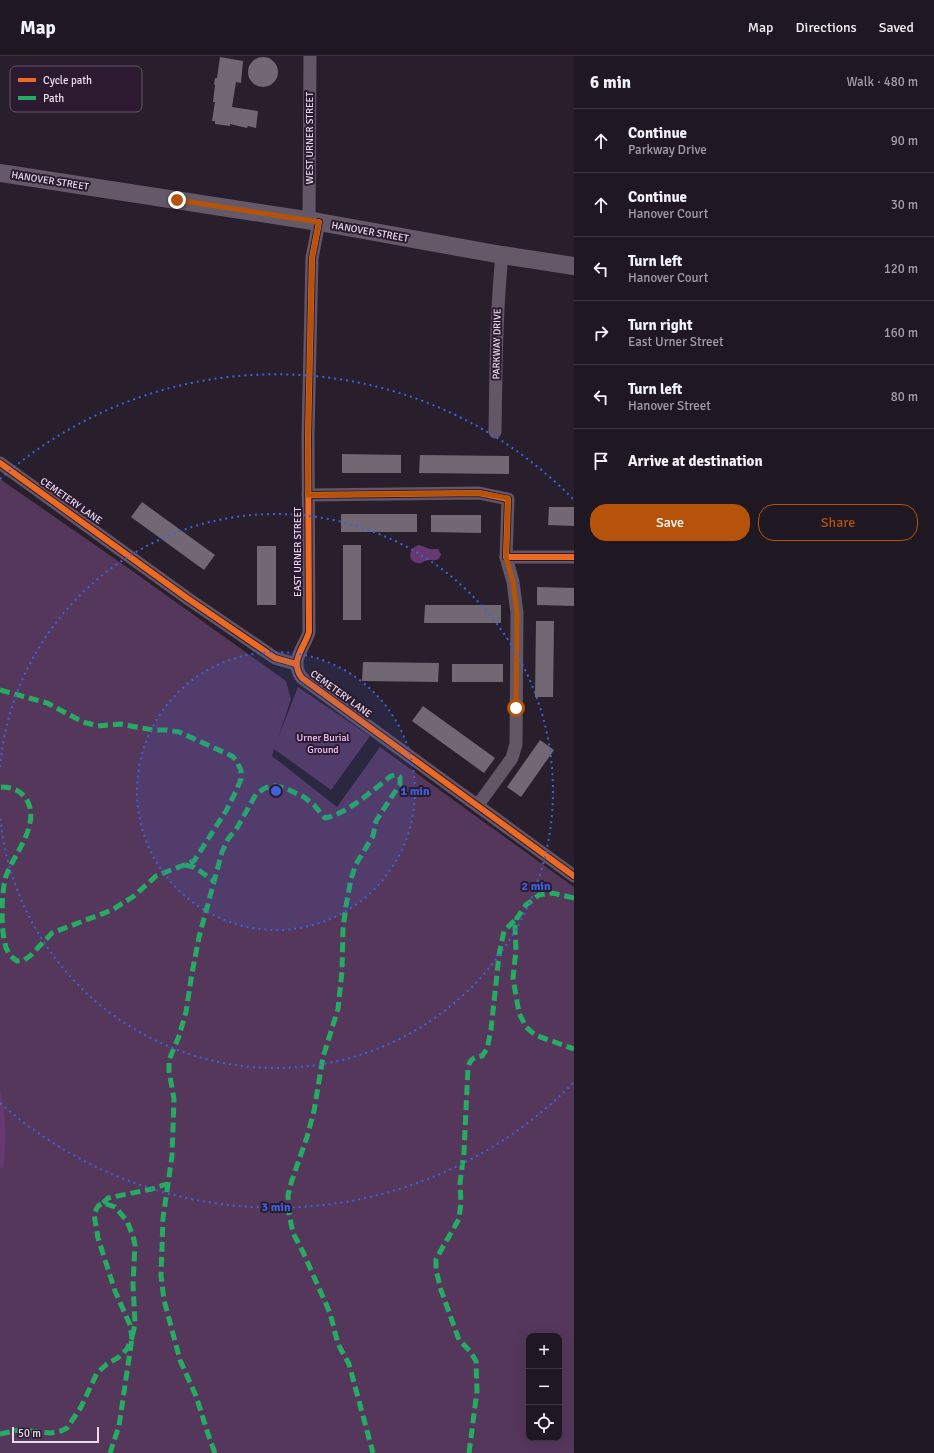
<!DOCTYPE html>
<html lang="en">
<head>
<meta charset="utf-8">
<style>
	body { margin:0; font-family:Signika,sans-serif; background:#2c242e; color:#f1f3f6 }
	.controls { position:absolute; right:12px; bottom:12px; display:grid; overflow:hidden; border-radius:8px; box-shadow:0 4px 16px #0002 }
	.controls button { width:36px; height:36px; display:grid; place-items:center; padding:0; border:0; border-bottom:1px solid #3c363f; background:#1f1721; color:#f1f3f6; font:20px sans-serif }
	.scale { position:absolute; left:12px; bottom:10px; width:87px; box-sizing:border-box; padding-left:4px; border:2px solid #e9ddec; border-top:0; font-size:11px; line-height:14px; white-space:nowrap; color:#e9ddec; -webkit-text-stroke:3px #2c1a31; paint-order:stroke }
	.stop { position:absolute; width:12px; height:12px; margin:-9px; border:3px solid #b45309; border-radius:50%; background:#fff }
	.stop.end { background:#b45309; border-color:#fff; box-shadow:0 1px 4px #0008 }
	.list { margin:0; padding:0; list-style:none }
	h2 { display:flex; justify-content:space-between; align-items:center; height:52px; margin:0; padding:0 16px; font-size:17px }
	h2 small { font-size:13px; font-weight:400; color:#a19fa5 }
	.list li { display:grid; grid-template-columns:26px 1fr auto; gap:12px; align-items:center; box-sizing:border-box; height:64px; padding:0 16px; border-top:1px solid #3c363f }
	.list b { display:block; font-size:15px; white-space:nowrap }
	.list p { margin:0; font-size:13px; white-space:nowrap; color:#a19fa5 }
	.list em { font-size:13px; font-style:normal; color:#a19fa5 }
	.actions { display:flex; gap:8px; padding:12px 16px }
	.actions a { flex:1; padding:9px 0; border:1px solid #b45309; border-radius:16px; text-align:center; font-size:14px; color:#b45309 }
	.actions .main { background:#b45309; color:#fff }
	.icon { flex:none; width:22px; height:22px; fill:none; stroke:currentColor; stroke-width:2; stroke-linecap:round; stroke-linejoin:round }
	.map { position:relative; flex:none; width:574px; height:1397px; overflow:hidden }
	header { display:flex; align-items:center; gap:24px; box-sizing:border-box; height:56px; padding:0 20px; background:#1f1721; border-bottom:1px solid #3c363f }
	header strong { font-size:19px }
	nav { display:flex; gap:22px; margin-inline-start:auto; font-size:14px }
	main { display:flex }
	aside { flex:1; background:#1f1721 }
	.map>svg:first-child { display:block }
	.green { fill:#55375c; fill-rule:evenodd }
	.water { fill:#683873 }
	.building { fill:#716874 }
	.lines { fill:none; stroke-linecap:round; stroke-linejoin:round }
	.minor { stroke:#635666; stroke-width:13 }
	.secondary { stroke:#655969; stroke-width:18 }
	.quiet { stroke:#26ab63; stroke-width:5; stroke-dasharray:10 5; stroke-linecap:butt }
	.cycleway-casing { stroke:#2c1a31; stroke-width:8 }
	.cycleway { stroke:#ed6a23; stroke-width:6 }
	.route { stroke:#b45309; stroke-width:5 }
	.ring { fill:none; stroke:#3c63db; stroke-width:2; stroke-dasharray:2 4 }
	.labels { text-anchor:middle; dominant-baseline:central; stroke-width:4; stroke-linejoin:round; paint-order:stroke }
	.street-label { font-size:10px; fill:#e9ddec; stroke:#2c1a31 }
	.park-label { font-size:10px; fill:#f3c7fe; stroke:#2c1a31 }
	.key { fill:#2c1a31; stroke:#655469; stroke-width:1 }
	.key-label { font-size:11px; fill:#e9ddec }
	.centre { fill:#3c63db; stroke:#2c1a31; stroke-width:2 }
	.ring-label { font-size:12px; text-anchor:middle; font-weight:bold; fill:#3c63db; stroke:#2c1a31; stroke-width:4; stroke-linejoin:round; paint-order:stroke }
</style>
</head>
<body>
<header>
<strong>Map</strong>
<nav><a>Map</a><a>Directions</a><a>Saved</a></nav>
</header>
<main>
<div class="map">
<svg width="574" height="1397" viewBox="0 0 574 1397">
	<rect width="100%" height="100%" fill="#291f2c"/>
	<!-- green -->
	<path class="green" d="M0,423L131,514L286,625L291,643L278,682L298,631L370,680L331,734L274,693L272,700L337,751L380,691L574,831V1397H0ZM529,1280H559V1382H529Z"/>
	<!-- water -->
	<g class="water">
		<path d="M419,489L430,493H438L441,498L440,501C436,506 434,504 429,504C425,504 422,508 417,507C406,504 410,491 419,489Z"/>
		<path d="M0,1034C6,1061 7,1084 3,1111L0,1112Z"/>
	</g>
	<!-- building -->
	<g class="building">
		<path d="M220,1L243,5L241,27L236,26L232,51L258,55L256,72L248,70L247,72L230,68V70L215,68V65H212L215,46H213L215,29L214,28L215,22H217Z"/>
		<circle cx="263" cy="16" r="15"/>
		<path d="M342,398L401,399V417H342Z"/>
		<path d="M420,399L509,400V418L419,417Z"/>
		<path d="M142,446L215,499L204,514L131,461Z"/>
		<path d="M549,451H574V470L548,469Z"/>
		<rect x="341" y="458" width="76" height="18"/>
		<path d="M431,459H481V477L431,476Z"/>
		<rect x="343" y="489" width="18" height="75"/>
		<rect x="257" y="490" width="19" height="59"/>
		<path d="M537,531L574,532V550L537,549Z"/>
		<path d="M425,549H501V567H424Z"/>
		<path d="M536,565H554L553,641H535Z"/>
		<path d="M363,606L439,607L438,626L362,625Z"/>
		<rect x="452" y="608" width="51" height="18"/>
		<path d="M423,650L495,702L484,717L412,665Z"/>
		<path d="M540,684L554,694L521,741L507,731Z"/>
	</g>
	<g class="lines">
		<!-- minor -->
		<g class="minor">
			<path d="M309,165L310,0"/>
			<path d="M319,166L312,202L308,380L309,576C304,593 289,605 302,622L574,820"/>
			<path d="M495,376C496,317 496,258 502,199"/>
			<path d="M0,407L187,542L275,602L296,608"/>
			<path d="M308,439L479,437L508,443L506,501H574"/>
			<path d="M478,749L512,702L516,688L517,557L513,526L506,501"/>
		</g>
		<!-- secondary -->
		<path class="secondary" d="M0,117L319,166L502,199L574,210"/>
		<!-- quiet -->
		<g class="quiet">
			<path d="M0,634L47,647L83,666L98,670L120,668L153,674H167L179,676L232,700L236,704L241,714V723L236,735L226,755L194,805L156,820L134,840L112,854L52,877L30,900L24,904L17,905C13,902 10,900 8,896C0,883 1,835 6,820C14,798 39,771 28,746C22,734 12,731 0,731"/>
			<path d="M185,809L194,811L214,825"/>
			<path d="M574,842L552,837L539,839L526,849L517,862L515,871L516,894L513,922L519,957L526,971L535,979L574,993"/>
			<path d="M103,1147L108,1142L152,1133L167,1128"/>
			<path d="M0,1378L19,1374L51,1377L61,1375L67,1372L81,1351L97,1317L107,1308L119,1301L127,1293L132,1282L130,1269L115,1235L98,1182L94,1158L98,1150L103,1147L115,1151L127,1165L133,1180L135,1189L133,1228L135,1268L132,1282L119,1370L110,1397"/>
			<path d="M215,1397L210,1384L196,1340L180,1304L164,1244L161,1220L163,1162L172,1100L174,1043L169,1015V1004L179,980L186,956L192,917L199,881L222,796L228,783L237,772L256,738L265,732L275,730L285,732L304,741L314,749L325,762C347,758 373,734 391,720L396,719L400,721V728L376,765L373,780L356,808L351,823L346,850L343,873L342,915L338,953L323,1001L314,1055L307,1081L292,1124L288,1139L289,1158L293,1177L303,1196L330,1257L338,1288L349,1308L373,1397"/>
			<path d="M469,1397L477,1335L476,1305L470,1295L459,1284L441,1234L436,1214V1203L459,1163L461,1146L460,1127L464,1096L468,1011C470,1003 474,1001 482,1000L487,993L491,974L499,899L504,875L517,862"/>
		</g>
		<!-- cycleway casing -->
		<g class="cycleway-casing">
			<g id="cycleway">
				<path d="M319,166L312,202L308,380L309,576C304,593 289,605 302,622L574,820"/>
				<path d="M0,407L187,542L275,602L296,608"/>
				<path d="M308,439L479,437L508,443L506,501H574"/>
			</g>
		</g>
		<!-- cycleway -->
		<use href="#cycleway" class="cycleway"/>
	</g>
	<g class="lines">
		<!-- route -->
		<path class="route" d="M177,144L319,166L312,202L308,380V439L479,437L508,442L506,501L513,526L517,557L516,652"/>
	</g>
	<!-- distance rings -->
	<circle cx="276" cy="735" r="139" fill="#3c63db" fill-opacity=".12"/>
	<g class="ring">
		<circle cx="276" cy="735" r="139"/>
		<path d="M0 711A277 277 0 1 1 0 759"/>
		<path d="M573 1027A416 416 0 0 1 0 1047M0 423A416 416 0 0 1 573 443"/>
	</g>
	<g class="labels">
		<!-- street labels -->
		<g class="street-label">
			<text transform="translate(310 82) rotate(-90)">WEST URNER STREET</text>
			<text transform="translate(50 125) rotate(9)">HANOVER STREET</text>
			<text transform="translate(370 176) rotate(10)">HANOVER STREET</text>
			<text transform="translate(497 288) rotate(-89)">PARKWAY DRIVE</text>
			<text transform="translate(71 445) rotate(35)">CEMETERY LANE</text>
			<text transform="translate(298 496) rotate(-90)">EAST URNER STREET</text>
			<text transform="translate(341 638) rotate(36)">CEMETERY LANE</text>
		</g>
		<!-- park labels -->
		<g class="park-label">
			<text x="323" y="682">Urner Burial<tspan x="323" dy="12">Ground</tspan></text>
		</g>
	</g>
	<!-- legend -->
	<rect x="10" y="10" width="132" height="46" rx="6" class="key"/>
	<rect x="18" y="22" width="18" height="4" fill="#ed6a23"/>
	<rect x="18" y="40" width="18" height="4" fill="#26ab63"/>
	<g class="key-label">
		<text x="43" y="28">Cycle path</text>
		<text x="43" y="46">Path</text>
	</g>
	<circle cx="276" cy="735" r="6" class="centre"/>
	<g class="ring-label">
		<text x="415" y="739">1 min</text>
		<text x="536" y="834">2 min</text>
		<text x="276" y="1155">3 min</text>
	</g>
</svg>
<div class="controls">
<button>+</button>
<button>−</button>
<button><svg class="icon" aria-label="locate" viewBox="0 0 24 24"><circle cx="12" cy="12" r="6"/><path d="M12 2v4M12 18v4M2 12h4M18 12h4"/></svg></button>
</div>
<div class="scale">50 m</div>
<div class="stop" style="left:516px;top:652px"></div>
<div class="stop end" style="left:177px;top:144px"></div>
</div>
<aside>
<h2>6 min<small>Walk · 480 m</small></h2>
<ul class="list">
<li><svg class="icon" aria-label="ahead" viewBox="0 0 24 24"><path d="M12 20V5M6 11l6-6 6 6"/></svg><div><b>Continue</b><p>Parkway Drive</p></div><em>90 m</em></li>
<li><svg class="icon" aria-label="ahead" viewBox="0 0 24 24"><path d="M12 20V5M6 11l6-6 6 6"/></svg><div><b>Continue</b><p>Hanover Court</p></div><em>30 m</em></li>
<li><svg class="icon" aria-label="left" viewBox="0 0 24 24"><path d="M17 20v-9H6M10 6l-5 5 5 5"/></svg><div><b>Turn left</b><p>Hanover Court</p></div><em>120 m</em></li>
<li><svg class="icon" aria-label="right" viewBox="0 0 24 24"><path d="M7 20v-9h11M14 6l5 5-5 5"/></svg><div><b>Turn right</b><p>East Urner Street</p></div><em>160 m</em></li>
<li><svg class="icon" aria-label="left" viewBox="0 0 24 24"><path d="M17 20v-9H6M10 6l-5 5 5 5"/></svg><div><b>Turn left</b><p>Hanover Street</p></div><em>80 m</em></li>
<li><svg class="icon" aria-label="arrive" viewBox="0 0 24 24"><path d="M6 21V4h12l-3 4 3 4H6"/></svg><div><b>Arrive at destination</b></div></li>
</ul>
<div class="actions"><a class="main">Save</a><a>Share</a></div>
</aside>
</main>
</body>
</html>
